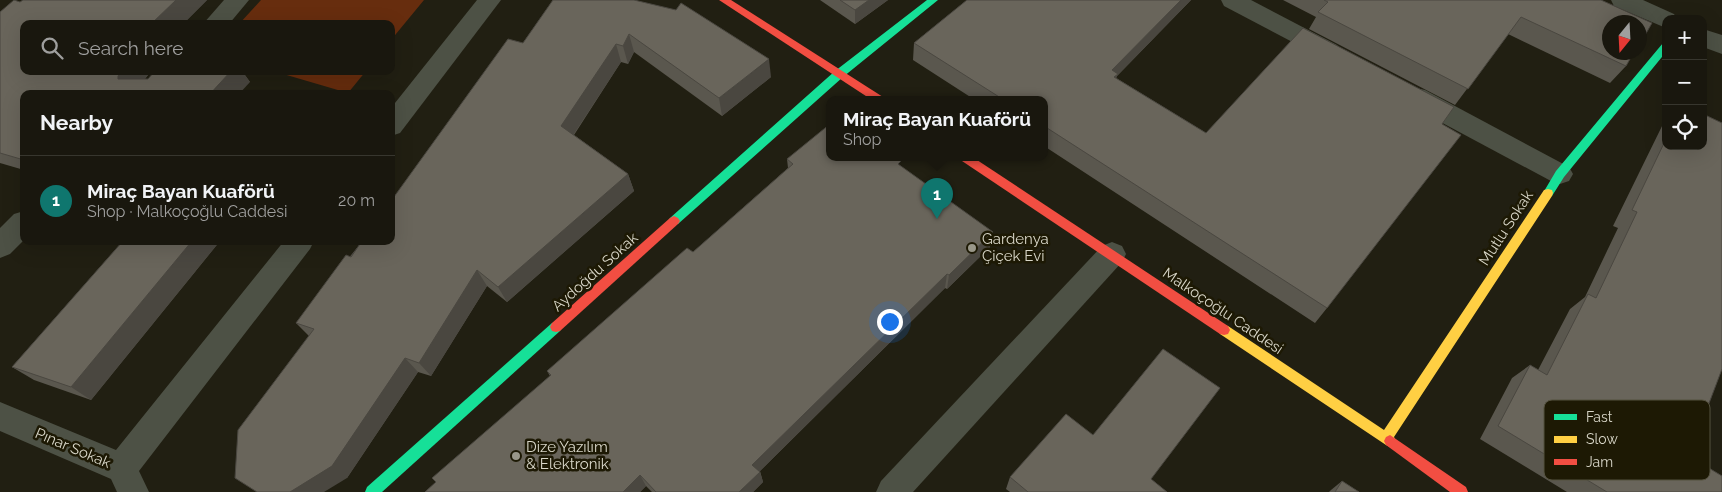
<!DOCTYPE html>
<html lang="en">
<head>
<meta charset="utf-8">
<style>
	body { margin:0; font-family:Raleway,sans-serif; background:#222017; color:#f1f3f6 }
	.controls { position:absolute; right:15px; top:15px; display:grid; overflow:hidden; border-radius:10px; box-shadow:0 5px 20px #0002 }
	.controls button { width:45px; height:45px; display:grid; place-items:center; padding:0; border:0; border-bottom:1px solid #37362e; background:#19170e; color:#f1f3f6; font:25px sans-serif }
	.compass { position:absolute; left:1602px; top:15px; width:45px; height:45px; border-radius:50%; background:#19170e; box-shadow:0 5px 20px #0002; rotate:198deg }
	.you { position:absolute; left:889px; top:321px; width:18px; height:18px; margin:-12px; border:4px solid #fff; border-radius:50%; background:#1a73e8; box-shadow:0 0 0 8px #1a73e833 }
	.badge { display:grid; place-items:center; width:32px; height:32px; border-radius:50%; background:#0f766e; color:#fff; font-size:16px; font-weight:700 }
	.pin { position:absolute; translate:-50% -41px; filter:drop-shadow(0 1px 2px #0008) }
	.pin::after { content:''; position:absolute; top:26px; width:18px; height:15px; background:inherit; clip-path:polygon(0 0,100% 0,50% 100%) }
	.popup { position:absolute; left:826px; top:96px; width:222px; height:65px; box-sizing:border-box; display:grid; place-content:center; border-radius:10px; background:#19170e; filter:drop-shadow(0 1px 4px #0005); font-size:16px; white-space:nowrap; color:#9f9f9e }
	.popup b { font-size:19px; color:#f1f3f6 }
	.popup::after { content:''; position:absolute; left:50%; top:100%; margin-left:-10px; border:10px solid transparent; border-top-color:#19170e }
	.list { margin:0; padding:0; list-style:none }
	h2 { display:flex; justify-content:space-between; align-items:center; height:65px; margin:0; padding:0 20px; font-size:21px }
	h2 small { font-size:16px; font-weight:400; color:#9f9f9e }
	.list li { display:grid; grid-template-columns:32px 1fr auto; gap:15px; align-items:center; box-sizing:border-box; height:90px; padding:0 20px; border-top:1px solid #37362e }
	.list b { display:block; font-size:19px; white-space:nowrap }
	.list p { margin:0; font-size:16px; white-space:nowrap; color:#9f9f9e }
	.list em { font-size:16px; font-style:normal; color:#9f9f9e }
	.icon { flex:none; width:28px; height:28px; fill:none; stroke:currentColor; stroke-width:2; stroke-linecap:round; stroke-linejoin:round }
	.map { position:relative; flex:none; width:1722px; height:492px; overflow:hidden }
	.search { position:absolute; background:#19170e; box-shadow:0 5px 20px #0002; left:20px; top:20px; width:375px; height:55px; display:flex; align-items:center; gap:12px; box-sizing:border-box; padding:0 18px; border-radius:10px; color:#9f9f9e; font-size:19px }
	.panel { position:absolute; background:#19170e; box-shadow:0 5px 20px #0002; left:20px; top:90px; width:375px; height:155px; border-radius:10px }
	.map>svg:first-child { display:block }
	.green { fill:#672d0e }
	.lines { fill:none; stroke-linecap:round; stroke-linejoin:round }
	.street { fill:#4d5145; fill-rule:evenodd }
	.fast { fill:#16e098; fill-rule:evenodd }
	.slow { fill:#ffcf43; fill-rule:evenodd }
	.jam { fill:#f24e42; fill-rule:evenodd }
	.wall { fill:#5a574e }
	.shaded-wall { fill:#4a4740 }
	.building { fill:#69655b; stroke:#4a4740 }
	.poi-dot { fill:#999789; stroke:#1d1904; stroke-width:2 }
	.labels { text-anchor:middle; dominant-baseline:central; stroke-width:5; stroke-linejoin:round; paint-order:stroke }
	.street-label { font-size:15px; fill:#d9d7c9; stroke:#1d1904 }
	.poi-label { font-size:15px; fill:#d9d7c9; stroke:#1d1904; text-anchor:start }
	.key { fill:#1d1904; stroke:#55523f; stroke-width:1 }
	.key-label { font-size:14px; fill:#d9d7c9 }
</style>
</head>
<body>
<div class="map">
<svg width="1722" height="492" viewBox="0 0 1722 492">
	<rect width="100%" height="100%" fill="#211f12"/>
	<!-- green -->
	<g class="green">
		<path d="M261,0H424L391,40V24H239Z"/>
		<path d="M273,71H366L348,93Z"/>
	</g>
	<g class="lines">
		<!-- street -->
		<g class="street">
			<path d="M224,0H249L229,24H203Z"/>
			<path d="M477,0H501L400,133L391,136V108Z"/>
			<path d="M1221,0H1251L1337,45L1341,51L1337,57L1329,60L1321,57L1224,6Z"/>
			<path d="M1611,0H1643L1674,14L1677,19H1666V28L1614,6Z"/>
			<path d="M1703,29L1722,35V54L1703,47Z"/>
			<path d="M1416,88L1425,90L1569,167L1573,174L1569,181L1560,184L1551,181L1407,104L1404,97L1407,90Z"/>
			<path d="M24,211V240L10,254L0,258V228L14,214Z"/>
			<path d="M284,241H314L310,249L139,471L149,492H117L111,479L0,431V402L116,450Z"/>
			<path d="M1112,242L1122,246L1126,254L1122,262L913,492H876L881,481L1102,246Z"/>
		</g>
		<!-- fast -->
		<g class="fast">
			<path d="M927,0H938L843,77L678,224H670L668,221L670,218L835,71Z"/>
			<path d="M1666,42V52L1564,177L1552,196H1544L1543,193L1556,171L1663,43Z"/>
			<path d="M556,322L560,323L562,327L560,331L382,492H365L367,487L552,323Z"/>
		</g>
		<!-- slow -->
		<path class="slow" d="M1548,189L1552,190L1553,193L1552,196L1394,437L1396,441L1394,445L1390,447L1386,445L1220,334L1218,330L1220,326L1224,325L1228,326L1384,430L1544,190Z"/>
		<!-- jam -->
		<g class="jam">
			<path d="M719,0H731L883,97L884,100H872Z"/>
			<path d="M961,158H974L1228,326L1230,330L1228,334L1224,335L1220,334L962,161Z"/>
			<path d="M674,216L678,218L680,221L678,224L560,331L556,332L552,331L550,327L552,323L670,218Z"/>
			<path d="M1390,435L1466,487L1468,492H1450L1386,445L1384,441L1386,437Z"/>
		</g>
	</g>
	<!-- wall -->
	<g class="wall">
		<path d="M207,0L183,24H24L151,71L145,79H148L155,71H242L250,82L24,94V170L0,163V12Z"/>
		<path d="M553,0L771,77L722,116L634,52L628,64L621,62L574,135L628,174L634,191L507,302L487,286L431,376L418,372L347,478L309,336L296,323L523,43Z"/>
		<path d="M820,0H888L855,24Z"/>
		<path d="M967,0H1191L1117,76L1116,78L1206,133L1442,124L1327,308L1315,323L1044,146V100H975L913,60L914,43Z"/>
		<path d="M1283,0H1601L1626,66L1610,83L1508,34L1455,105L1309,29L1316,17Z"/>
		<path d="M1666,120V146L1689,456L1722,492H1567L1480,439L1512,378L1530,365L1538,370L1570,309L1585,297L1618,228L1613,226L1664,122Z"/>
		<path d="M787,159L901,166L990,247L947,289L945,288L760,471L763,482L753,492H652L646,486L640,492H425L550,376L547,371L693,252L788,168Z"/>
		<path d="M123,241H220L91,400L34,380L12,367Z"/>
		<path d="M1010,477L1151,479L1167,492H1010L1006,489Z"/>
		<path d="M1342,481L1359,492H1329L1331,490Z"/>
	</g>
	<!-- shaded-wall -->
	<g class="shaded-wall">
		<path d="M176,0H207L183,24H151Z"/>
		<path d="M869,0H888L855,24V10Z"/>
		<path d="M1181,0H1191L1117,76L1112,91V70Z"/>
		<path d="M629,34L634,52L628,64L623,46Z"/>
		<path d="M616,44L621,62L568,143L561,126Z"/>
		<path d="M769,59L771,77L722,116L719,98Z"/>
		<path d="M122,71H151L134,93L118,79V76Z"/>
		<path d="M231,71H242L250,82L239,94H210Z"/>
		<path d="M628,174L634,191L507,302L498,287Z"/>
		<path d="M993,232L990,247L947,289L949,275Z"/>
		<path d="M192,241H220L91,400L71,387Z"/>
		<path d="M477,270L487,286L431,376L419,363Z"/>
		<path d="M947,274L945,288L755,476L752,465Z"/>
		<path d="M405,358L418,372L347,478L324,492H290Z"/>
		<path d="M760,472L763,482L753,492H739Z"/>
		<path d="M640,475L646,486L640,492H623Z"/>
	</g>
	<!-- building -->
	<g class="building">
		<path d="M14,0L20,2L23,0H176L151,24H24V71H122L118,76V79H148L155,71H231L210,94H24V160L0,153V12Z"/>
		<path d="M553,0H634L676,10L681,3L769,59L719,98L629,34L623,46L616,44L561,126L628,174L498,287L477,270L419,363L405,358L332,466L290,492H257L235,478L238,430L314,329L296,323L346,255L351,257L362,241H391V201L508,39L523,43Z"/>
		<path d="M840,0H869L855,10Z"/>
		<path d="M967,0H1181L1112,70L1118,74L1114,77L1206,133L1303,28L1454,107L1442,124L1461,135L1327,308L1044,126V100H1004L914,43Z"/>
		<path d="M1324,0H1601L1652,23L1640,44V22H1610V52H1634L1626,66L1521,17L1468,89L1318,12L1328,2Z"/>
		<path d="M1703,114L1722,123V369L1689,456L1722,476V492H1607L1498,426L1530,365L1547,375L1588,294L1596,298L1637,212L1632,210L1666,139V146H1703Z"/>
		<path d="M830,124V158H896L901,161L898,164L993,232L949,275L947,274L752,465L760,472L739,492H656L640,475L623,492H425L436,482L432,478L551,375L547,371L687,248L693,252L793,164L787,159Z"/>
		<path d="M123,241H192L71,387L12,367Z"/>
		<path d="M1163,349L1220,388L1151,479L1167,492H1028L1010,477L1066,414L1093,435Z"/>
		<path d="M1342,481L1359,492H1335Z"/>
	</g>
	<!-- markers -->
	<g class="poi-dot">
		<circle cx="972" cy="248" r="5"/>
		<circle cx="516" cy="456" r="5"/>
	</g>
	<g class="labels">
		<!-- street labels -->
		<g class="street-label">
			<text transform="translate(1506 228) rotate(-57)">Mutlu Sokak</text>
			<text transform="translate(595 272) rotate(-42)">Aydoğdu Sokak</text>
			<text transform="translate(1223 311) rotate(34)">Malkoçoğlu Caddesi</text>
			<text transform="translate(73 448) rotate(23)">Pınar Sokak</text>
		</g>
		<!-- poi labels -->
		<g class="poi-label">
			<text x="982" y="239">Gardenya<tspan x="982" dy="17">Çiçek Evi</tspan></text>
			<text x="526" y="447">Dize Yazılım<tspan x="526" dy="17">&amp; Elektronik</tspan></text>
		</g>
	</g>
	<!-- legend -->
	<rect x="1544" y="400" width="166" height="80" rx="8" class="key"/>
	<rect x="1554" y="414" width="23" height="6" fill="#16e098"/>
	<rect x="1554" y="436" width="23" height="7" fill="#ffcf43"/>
	<rect x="1554" y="459" width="23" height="6" fill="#f24e42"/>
	<g class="key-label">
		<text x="1586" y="422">Fast</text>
		<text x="1586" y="444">Slow</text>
		<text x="1586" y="467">Jam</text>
	</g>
</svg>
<div class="controls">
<button>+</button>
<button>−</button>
<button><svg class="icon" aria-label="locate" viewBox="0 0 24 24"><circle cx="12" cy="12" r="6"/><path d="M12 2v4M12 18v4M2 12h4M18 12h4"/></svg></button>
</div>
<svg class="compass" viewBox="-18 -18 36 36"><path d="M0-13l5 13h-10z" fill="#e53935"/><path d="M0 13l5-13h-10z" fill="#9f9f9e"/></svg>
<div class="you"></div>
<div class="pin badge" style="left:937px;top:219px">1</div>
<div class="popup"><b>Miraç Bayan Kuaförü</b>Shop</div>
<div class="search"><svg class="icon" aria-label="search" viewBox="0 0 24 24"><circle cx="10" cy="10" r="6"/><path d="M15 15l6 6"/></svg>Search here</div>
<section class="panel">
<h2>Nearby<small></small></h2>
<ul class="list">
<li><span class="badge">1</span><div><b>Miraç Bayan Kuaförü</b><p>Shop · Malkoçoğlu Caddesi</p></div><em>20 m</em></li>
</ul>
</section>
</div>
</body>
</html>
